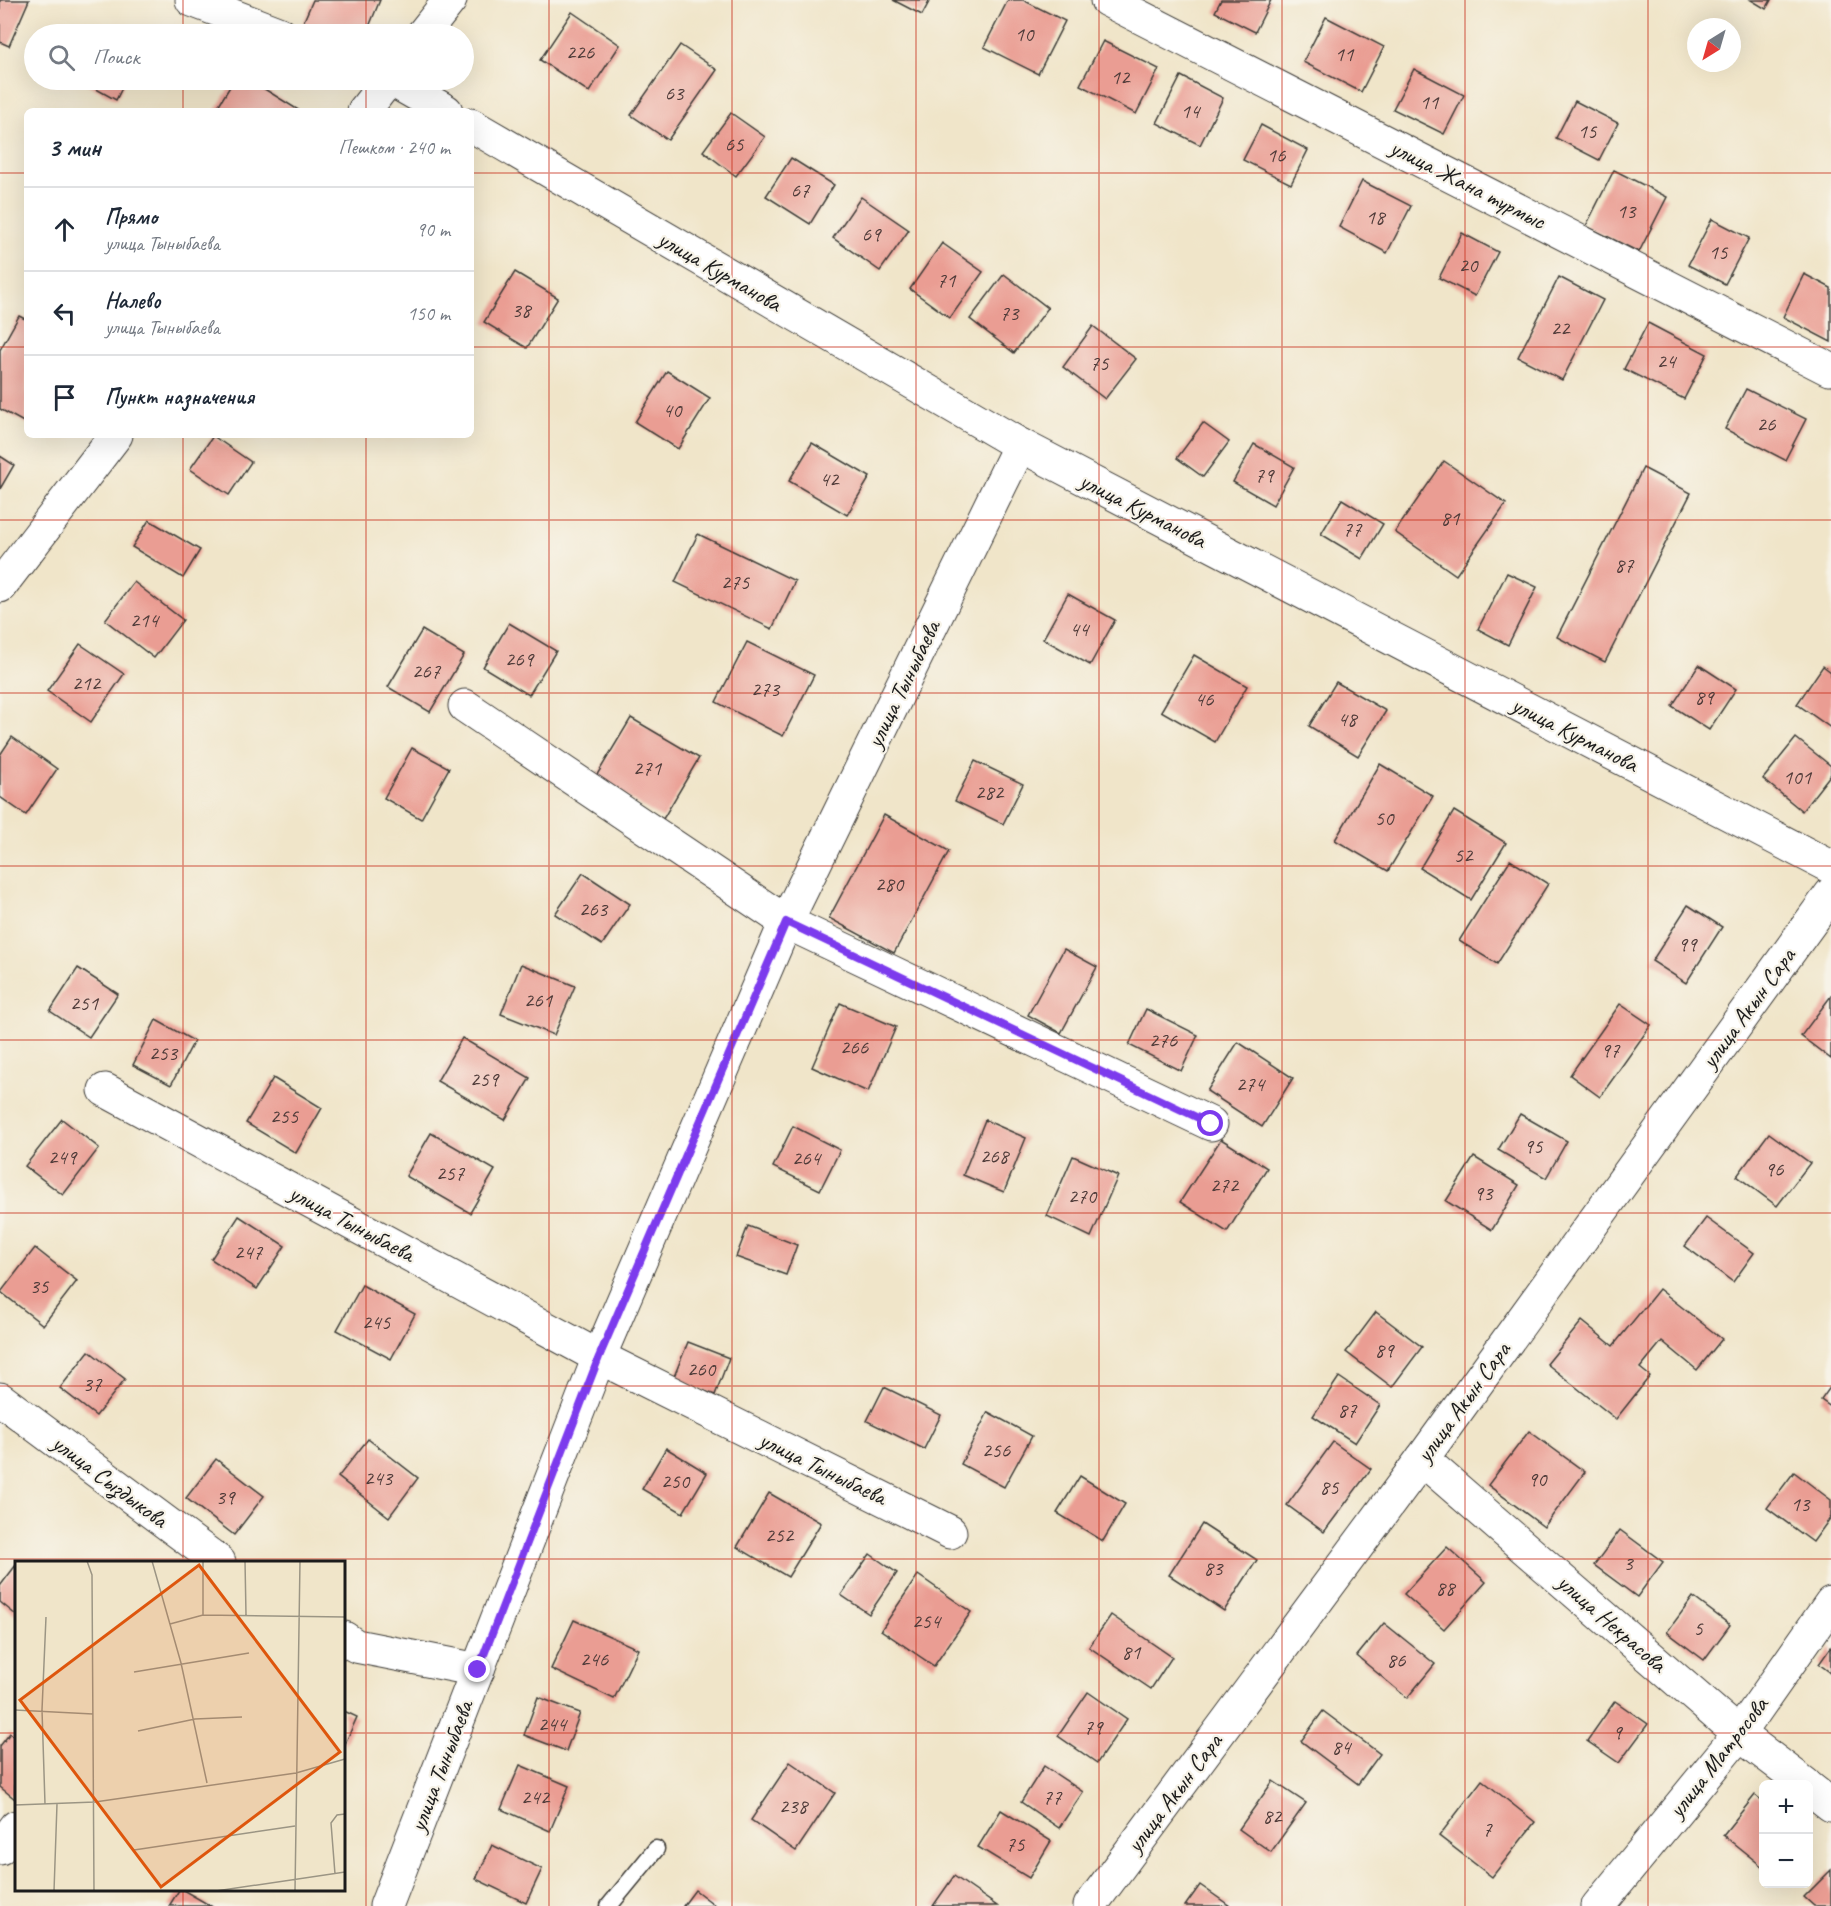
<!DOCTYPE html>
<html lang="ru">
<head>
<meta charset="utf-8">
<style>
	body { margin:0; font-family:Caveat,sans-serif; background:#f2f2f3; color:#1f2937 }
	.controls { position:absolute; right:18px; bottom:18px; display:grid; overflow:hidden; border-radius:9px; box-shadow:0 6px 24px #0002 }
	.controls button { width:54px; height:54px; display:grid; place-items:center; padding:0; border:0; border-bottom:2px solid #e0e1e3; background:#fff; color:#1f2937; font:30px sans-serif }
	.compass { position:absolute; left:1687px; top:18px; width:54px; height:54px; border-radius:50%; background:#fff; box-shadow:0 6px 24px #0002; rotate:217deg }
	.stop { position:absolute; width:18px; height:18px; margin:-14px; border:4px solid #7c3aed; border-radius:50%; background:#fff }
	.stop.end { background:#7c3aed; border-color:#fff; box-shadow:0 2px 6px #0008 }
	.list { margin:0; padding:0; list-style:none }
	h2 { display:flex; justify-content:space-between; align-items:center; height:78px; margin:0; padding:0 24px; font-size:26px }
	h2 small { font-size:20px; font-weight:400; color:#747a83 }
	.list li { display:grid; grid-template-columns:39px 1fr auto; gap:18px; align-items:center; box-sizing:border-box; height:84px; padding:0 24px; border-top:2px solid #e0e1e3 }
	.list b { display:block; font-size:22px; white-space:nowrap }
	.list p { margin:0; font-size:20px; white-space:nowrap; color:#747a83 }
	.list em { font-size:20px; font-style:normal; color:#747a83 }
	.icon { flex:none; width:33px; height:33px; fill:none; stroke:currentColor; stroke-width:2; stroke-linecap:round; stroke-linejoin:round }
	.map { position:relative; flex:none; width:1831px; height:1906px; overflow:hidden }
	.search { position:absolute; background:#fff; box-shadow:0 6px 24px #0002; left:24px; top:24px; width:450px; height:66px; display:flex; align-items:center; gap:15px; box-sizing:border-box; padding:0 21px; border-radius:33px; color:#747a83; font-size:22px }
	.panel { position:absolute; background:#fff; box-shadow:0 6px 24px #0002; left:24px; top:108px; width:450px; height:330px; border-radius:9px }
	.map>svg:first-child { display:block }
	.building { fill:#ea9d93 }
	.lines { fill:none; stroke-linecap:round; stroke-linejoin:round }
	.service-casing { stroke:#3c3a36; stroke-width:19 }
	.minor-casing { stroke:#3c3a36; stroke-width:35 }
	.tertiary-casing { stroke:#3c3a36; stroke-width:35 }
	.service { stroke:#fff; stroke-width:16 }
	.minor { stroke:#fff; stroke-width:33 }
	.tertiary { stroke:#fff; stroke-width:33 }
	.route { stroke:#7c3aed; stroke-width:8 }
	.grid { fill:none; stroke:#c8321e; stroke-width:1.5; stroke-opacity:0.55 }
	.labels { text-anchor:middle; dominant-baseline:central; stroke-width:4.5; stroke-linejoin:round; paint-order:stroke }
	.number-label { font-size:21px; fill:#503c3a }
	.street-label { font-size:24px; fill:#1c1c1c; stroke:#f7f3e8 }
	.inset-road { fill:none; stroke:#9b9584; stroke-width:1.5 }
	.view { fill:#de560d; fill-opacity:0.15; stroke:#de560d; stroke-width:3 }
	.inset-edge { fill:none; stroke:#1c1c1c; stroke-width:3 }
</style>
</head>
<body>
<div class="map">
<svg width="1831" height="1906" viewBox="0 0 1831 1906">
	<rect width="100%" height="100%" fill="#f7f3e8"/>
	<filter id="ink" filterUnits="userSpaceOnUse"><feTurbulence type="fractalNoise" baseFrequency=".0167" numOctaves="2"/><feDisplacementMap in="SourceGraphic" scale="12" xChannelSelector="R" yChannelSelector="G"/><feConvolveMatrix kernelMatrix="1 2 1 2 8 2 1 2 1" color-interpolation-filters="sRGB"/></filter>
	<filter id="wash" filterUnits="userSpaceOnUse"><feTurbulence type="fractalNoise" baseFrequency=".008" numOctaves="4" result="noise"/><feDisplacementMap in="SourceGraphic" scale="24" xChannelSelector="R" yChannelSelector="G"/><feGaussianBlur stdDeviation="1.35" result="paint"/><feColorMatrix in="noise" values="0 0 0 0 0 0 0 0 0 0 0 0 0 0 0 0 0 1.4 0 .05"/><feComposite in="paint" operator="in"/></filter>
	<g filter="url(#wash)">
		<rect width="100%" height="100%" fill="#f0e5c9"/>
		<g id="blocks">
			<!-- building -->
			<g class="building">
				<path d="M0,0H29L9,46L0,42Z"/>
				<path d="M313,0H380L366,34H306L299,32Z"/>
				<path d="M893,0H930L922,15Z"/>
				<path d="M1008,0H1023L1065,21L1038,74L984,47Z"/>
				<path d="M1221,0H1271L1255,32L1215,12Z"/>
				<path d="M1751,0H1771L1766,9Z"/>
				<path d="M572,12L620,45L589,92L540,60Z"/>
				<path d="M1326,17L1384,47L1361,92L1303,62Z"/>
				<path d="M1103,41L1159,69L1136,114L1080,85Z"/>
				<path d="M680,45L717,70L668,140L631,115Z"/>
				<path d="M1414,69L1464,95L1444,134L1393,109Z"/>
				<path d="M1181,76L1223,98L1200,145L1157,123Z"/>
				<path d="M80,80H126L116,100Z"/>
				<path d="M234,80H250L300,111H215Z"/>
				<path d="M1575,101L1618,123L1599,160L1556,138Z"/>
				<path d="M731,113L765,137L736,176L703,151Z"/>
				<path d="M1261,125L1308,150L1291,184L1243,160Z"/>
				<path d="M791,158L834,185L810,224L766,196Z"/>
				<path d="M1614,170L1667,197L1639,252L1586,226Z"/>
				<path d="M1362,181L1411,206L1387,253L1339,227Z"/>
				<path d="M861,197L909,230L880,271L833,238Z"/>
				<path d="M1712,219L1749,238L1725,284L1688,265Z"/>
				<path d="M1462,233L1498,252L1475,296L1439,278Z"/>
				<path d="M942,243L983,272L950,318L910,289Z"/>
				<path d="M515,272L558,298L527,348L484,322Z"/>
				<path d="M1004,274L1048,308L1014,353L970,319Z"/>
				<path d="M1804,274L1831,288V342L1783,317Z"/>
				<path d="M1559,277L1603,300L1562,380L1518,357Z"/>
				<path d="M19,316L27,320V424L0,409V350Z"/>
				<path d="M1648,323L1707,354L1684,399L1624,369Z"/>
				<path d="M1093,326L1136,359L1105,399L1063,367Z"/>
				<path d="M667,371L710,398L678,449L635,422Z"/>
				<path d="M1746,389L1806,419L1785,460L1725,429Z"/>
				<path d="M1203,423L1229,442L1203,477L1177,458Z"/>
				<path d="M213,436L251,462L229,495L190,469Z"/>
				<path d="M812,443L870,477L847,515L789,481Z"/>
				<path d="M1254,444L1294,467L1273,505L1233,482Z"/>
				<path d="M0,456L14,465L0,489Z"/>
				<path d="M1444,461L1506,504L1456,575L1395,532Z"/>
				<path d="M1643,468L1691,493L1605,662L1557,637Z"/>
				<path d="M1342,499L1383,524L1362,559L1321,534Z"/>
				<path d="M149,520L200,550L183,578L132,547Z"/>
				<path d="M698,534L795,581L772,629L675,582Z"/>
				<path d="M1507,573L1537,587L1508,645L1478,629Z"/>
				<path d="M134,582L183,620L154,658L105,620Z"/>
				<path d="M1068,594L1115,620L1090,665L1043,639Z"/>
				<path d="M509,623L556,651L529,695L483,667Z"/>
				<path d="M422,630L464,655L430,712L388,687Z"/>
				<path d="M747,642L814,675L783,736L716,702Z"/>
				<path d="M80,644L124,674L91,722L47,691Z"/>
				<path d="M1194,655L1247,686L1215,742L1161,711Z"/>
				<path d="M1699,665L1736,689L1709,730L1672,706Z"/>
				<path d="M1823,666L1831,672V728L1797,704Z"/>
				<path d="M1336,682L1386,711L1358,756L1309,726Z"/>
				<path d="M631,718L699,758L663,819L595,778Z"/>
				<path d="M12,737L57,769L26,815L0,797V755Z"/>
				<path d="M1796,738L1831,766V774L1802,811L1763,779Z"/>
				<path d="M412,748L449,768L421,819L384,798Z"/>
				<path d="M975,761L1023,784L1003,824L955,801Z"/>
				<path d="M1380,764L1433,796L1388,871L1335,840Z"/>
				<path d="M1454,811L1506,843L1471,900L1420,868Z"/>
				<path d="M884,815L949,851L894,953L829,918Z"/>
				<path d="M1510,860L1548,884L1497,964L1459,941Z"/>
				<path d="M583,873L630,904L602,945L555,914Z"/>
				<path d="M1688,905L1722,927L1686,983L1652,961Z"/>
				<path d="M1064,949L1097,967L1061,1033L1028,1015Z"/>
				<path d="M521,964L575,986L554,1035L501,1014Z"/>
				<path d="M78,968L118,994L89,1037L50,1011Z"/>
				<path d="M1831,996V1059L1801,1036Z"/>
				<path d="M840,1003L896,1027L868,1092L812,1067Z"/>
				<path d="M1620,1004L1651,1025L1600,1097L1570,1075Z"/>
				<path d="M1146,1009L1198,1035L1181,1071L1129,1045Z"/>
				<path d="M156,1020L194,1041L171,1085L133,1065Z"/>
				<path d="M462,1038L530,1078L505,1120L437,1081Z"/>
				<path d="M1238,1042L1293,1078L1262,1127L1207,1091Z"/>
				<path d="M273,1078L322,1108L296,1153L246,1123Z"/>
				<path d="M1520,1114L1567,1141L1546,1178L1498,1150Z"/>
				<path d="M62,1119L99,1148L63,1195L25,1166Z"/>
				<path d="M985,1120L1026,1138L1004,1192L963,1175Z"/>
				<path d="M793,1126L840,1150L820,1190L773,1167Z"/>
				<path d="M431,1133L495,1170L470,1213L406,1176Z"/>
				<path d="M1769,1133L1810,1163L1777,1206L1737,1176Z"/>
				<path d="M1221,1139L1267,1168L1227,1232L1180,1202Z"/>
				<path d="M1073,1156L1118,1176L1091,1237L1047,1216Z"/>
				<path d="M1474,1157L1519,1185L1492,1230L1446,1201Z"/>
				<path d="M239,1216L285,1246L257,1289L211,1259Z"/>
				<path d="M1706,1218L1754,1253L1733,1282L1685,1246Z"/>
				<path d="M748,1226L797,1245L786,1275L736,1257Z"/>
				<path d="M35,1248L77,1281L43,1325L1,1292Z"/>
				<path d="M362,1285L415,1314L391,1359L337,1330Z"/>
				<path d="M1659,1289L1722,1339L1697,1370L1662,1341L1640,1368L1650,1376L1616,1419L1547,1364L1582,1321L1613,1346Z"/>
				<path d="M1376,1312L1422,1347L1392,1387L1346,1352Z"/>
				<path d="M688,1342L729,1358L715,1395L673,1379Z"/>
				<path d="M89,1351L125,1379L96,1416L60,1388Z"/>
				<path d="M1339,1377L1380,1405L1355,1443L1313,1416Z"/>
				<path d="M1831,1386V1407L1821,1400Z"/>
				<path d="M884,1387L941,1415L924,1449L867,1421Z"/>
				<path d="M988,1412L1032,1436L1004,1487L961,1464Z"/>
				<path d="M1529,1431L1585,1472L1544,1527L1488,1485Z"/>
				<path d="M368,1439L418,1478L389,1517L338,1477Z"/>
				<path d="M1333,1442L1371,1469L1324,1532L1287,1505Z"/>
				<path d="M666,1448L707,1473L683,1513L642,1489Z"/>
				<path d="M216,1459L264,1496L234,1535L186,1498Z"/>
				<path d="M1794,1472L1831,1500V1517L1813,1542L1767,1508Z"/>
				<path d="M1080,1476L1125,1504L1103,1541L1057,1513Z"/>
				<path d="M769,1493L821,1523L788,1577L737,1547Z"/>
				<path d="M1202,1524L1257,1560L1224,1611L1169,1575Z"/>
				<path d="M1620,1530L1663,1562L1637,1597L1594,1565Z"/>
				<path d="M1447,1547L1486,1582L1444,1629L1404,1594Z"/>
				<path d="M870,1554L897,1573L869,1614L841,1595Z"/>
				<path d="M16,1565V1615L0,1602V1586Z"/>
				<path d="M918,1575L971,1612L934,1666L881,1630Z"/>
				<path d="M1693,1597L1730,1625L1704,1660L1667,1632Z"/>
				<path d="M1111,1615L1172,1657L1151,1689L1089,1647Z"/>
				<path d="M574,1620L638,1649L614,1699L551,1669Z"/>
				<path d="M1384,1623L1435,1664L1407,1698L1357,1656Z"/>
				<path d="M1831,1647V1673L1819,1664Z"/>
				<path d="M1088,1692L1127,1719L1097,1763L1058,1736Z"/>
				<path d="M538,1697L580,1713L566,1751L524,1735Z"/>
				<path d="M1615,1701L1648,1724L1619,1763L1587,1741Z"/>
				<path d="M344,1711L357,1717L344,1746Z"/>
				<path d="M1323,1711L1380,1754L1358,1784L1301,1741Z"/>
				<path d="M10,1733L16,1738L15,1799L0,1787V1746Z"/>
				<path d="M790,1762L835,1793L796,1851L751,1820Z"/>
				<path d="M520,1765L569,1786L550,1831L501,1809Z"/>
				<path d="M1044,1766L1083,1792L1059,1828L1021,1802Z"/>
				<path d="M1482,1780L1535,1822L1492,1877L1439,1836Z"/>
				<path d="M1273,1781L1306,1803L1271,1852L1239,1829Z"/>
				<path d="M1755,1795L1764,1802V1868L1723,1835Z"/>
				<path d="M1001,1810L1051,1841L1029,1878L978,1847Z"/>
				<path d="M492,1845L542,1869L526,1903L476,1879Z"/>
				<path d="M1831,1870V1906H1814L1804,1897Z"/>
				<path d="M954,1876L997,1906H933Z"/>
				<path d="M1200,1885L1230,1906H1185Z"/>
				<path d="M179,1890H183L211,1906H169Z"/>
				<path d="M695,1890L716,1906H683Z"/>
			</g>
		</g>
	</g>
	<g filter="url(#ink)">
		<use href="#blocks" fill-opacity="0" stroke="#3c3a36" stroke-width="1.5"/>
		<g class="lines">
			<!-- service casing -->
			<g class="service-casing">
				<path id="service" d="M609,1906L656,1849"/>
			</g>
			<!-- minor casing -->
			<g class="minor-casing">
				<g id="minor">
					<path d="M1107,0L1829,369"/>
					<path d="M465,706L786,922L1211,1124"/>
					<path d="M105,1090L599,1357L950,1532"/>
					<path d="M0,1399L219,1562"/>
					<path d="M1422,1459L1739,1734L1805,1784"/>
					<path d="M344,1638L356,1646L478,1670"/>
					<path d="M1808,1787L1831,1805"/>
					<path d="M0,1848L16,1827"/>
					<path d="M386,1906L599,1357L786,922L1020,445"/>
					<path d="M1598,1906L1739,1734L1831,1603"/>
				</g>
			</g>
			<!-- tertiary casing -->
			<g class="tertiary-casing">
				<g id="tertiary">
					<path d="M192,0L280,34"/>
					<path d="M423,34L450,0"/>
					<path d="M392,80L446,111"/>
					<path d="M364,111L388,80"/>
					<path d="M471,125L1020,445L1831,867"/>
					<path d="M0,586L116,435"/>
					<path d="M1090,1906L1422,1459L1831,894"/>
				</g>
			</g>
			<!-- service -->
			<use href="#service" class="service"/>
			<!-- minor -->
			<use href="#minor" class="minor"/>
			<!-- tertiary -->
			<use href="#tertiary" class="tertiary"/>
		</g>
	</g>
	<g class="lines" filter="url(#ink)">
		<!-- route -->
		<path class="route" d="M478,1670L599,1357L786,922L1211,1124"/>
	</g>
	<!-- grid -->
	<path class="grid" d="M183,0V34M366,0V34M549,0V1906M732,0V1906M916,0V1906M1099,0V1906M1282,0V1906M1465,0V1906M1648,0V1906M183,80V111M366,80V111M0,173H27M471,173H1831M0,347H27M471,347H1831M183,435V1562M366,435V1906M0,520H1831M0,693H1831M0,866H1831M0,1040H1831M0,1213H1831M0,1386H1831M0,1559H1831M0,1733H16M344,1733H1831M183,1890V1906"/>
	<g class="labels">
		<!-- number labels -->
		<g class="number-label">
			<text x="1024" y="34">10</text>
			<text x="580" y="52">226</text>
			<text x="1344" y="54">11</text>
			<text x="1120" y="77">12</text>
			<text x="674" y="93">63</text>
			<text x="1429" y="102">11</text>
			<text x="1190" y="111">14</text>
			<text x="1587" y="131">15</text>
			<text x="734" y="144">65</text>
			<text x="1276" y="155">16</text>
			<text x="800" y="190">67</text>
			<text x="1626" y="211">13</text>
			<text x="1375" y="217">18</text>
			<text x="871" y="234">69</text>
			<text x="1718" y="252">15</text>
			<text x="1468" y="265">20</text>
			<text x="946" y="280">71</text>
			<text x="521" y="310">38</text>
			<text x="1009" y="313">73</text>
			<text x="1560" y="328">22</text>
			<text x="1666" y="361">24</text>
			<text x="1099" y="363">75</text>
			<text x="672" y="410">40</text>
			<text x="1766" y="424">26</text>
			<text x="1264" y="475">79</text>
			<text x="829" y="479">42</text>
			<text x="1450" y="518">81</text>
			<text x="1352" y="529">77</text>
			<text x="1624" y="565">87</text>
			<text x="735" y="582">275</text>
			<text x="144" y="620">214</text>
			<text x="1079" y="629">44</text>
			<text x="519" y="659">269</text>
			<text x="426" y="671">267</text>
			<text x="86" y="683">212</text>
			<text x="765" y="689">273</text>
			<text x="1704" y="697">89</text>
			<text x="1204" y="699">46</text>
			<text x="1347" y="719">48</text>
			<text x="647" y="768">271</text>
			<text x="1797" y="777">101</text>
			<text x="989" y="792">282</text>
			<text x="1384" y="818">50</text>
			<text x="1463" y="855">52</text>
			<text x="889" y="884">280</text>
			<text x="593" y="909">263</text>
			<text x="1687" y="944">99</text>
			<text x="538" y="1000">261</text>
			<text x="84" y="1003">251</text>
			<text x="1163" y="1040">276</text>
			<text x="854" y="1047">266</text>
			<text x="1610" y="1050">97</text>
			<text x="163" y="1053">253</text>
			<text x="484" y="1079">259</text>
			<text x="1250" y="1084">274</text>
			<text x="284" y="1116">255</text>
			<text x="1533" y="1146">95</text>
			<text x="994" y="1156">268</text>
			<text x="62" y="1157">249</text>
			<text x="806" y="1158">264</text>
			<text x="1774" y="1169">96</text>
			<text x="450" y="1173">257</text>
			<text x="1224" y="1185">272</text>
			<text x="1483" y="1193">93</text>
			<text x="1082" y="1196">270</text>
			<text x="248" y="1252">247</text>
			<text x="39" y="1286">35</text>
			<text x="376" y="1322">245</text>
			<text x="1384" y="1350">89</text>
			<text x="701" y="1369">260</text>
			<text x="92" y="1384">37</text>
			<text x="1347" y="1410">87</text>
			<text x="996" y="1450">256</text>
			<text x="378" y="1478">243</text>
			<text x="1537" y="1479">90</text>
			<text x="675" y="1481">250</text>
			<text x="1329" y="1487">85</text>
			<text x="225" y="1497">39</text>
			<text x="1800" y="1504">13</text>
			<text x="779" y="1535">252</text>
			<text x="1628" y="1563">3</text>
			<text x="1213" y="1568">83</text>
			<text x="1445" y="1588">88</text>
			<text x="926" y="1621">254</text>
			<text x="1698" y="1628">5</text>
			<text x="1131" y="1652">81</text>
			<text x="594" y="1659">246</text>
			<text x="1396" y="1660">86</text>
			<text x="552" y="1724">244</text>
			<text x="1093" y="1727">79</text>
			<text x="1617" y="1732">9</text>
			<text x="1341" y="1747">84</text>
			<text x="535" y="1797">242</text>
			<text x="1052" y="1797">77</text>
			<text x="793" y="1806">238</text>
			<text x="1272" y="1816">82</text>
			<text x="1487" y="1829">7</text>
			<text x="1015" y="1844">75</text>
		</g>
		<!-- street labels -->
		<g class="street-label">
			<text transform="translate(1468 184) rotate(27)">улица Жана турмыс</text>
			<text transform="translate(720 271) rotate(30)">улица Курманова</text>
			<text transform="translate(1143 510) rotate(27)">улица Курманова</text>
			<text transform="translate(903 684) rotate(-64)">улица Тыныбаева</text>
			<text transform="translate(1575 734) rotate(27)">улица Курманова</text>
			<text transform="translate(1748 1008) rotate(-54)">улица Акын Сара</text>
			<text transform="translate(352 1223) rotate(28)">улица Тыныбаева</text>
			<text transform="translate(1463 1402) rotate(-54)">улица Акын Сара</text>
			<text transform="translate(823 1468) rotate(26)">улица Тыныбаева</text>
			<text transform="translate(110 1481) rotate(37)">улица Сыздыкова</text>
			<text transform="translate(1612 1623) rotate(41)">улица Некрасова</text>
			<text transform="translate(1718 1757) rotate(-52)">улица Матросова</text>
			<text transform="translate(441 1766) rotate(-69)">улица Тыныбаева</text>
			<text transform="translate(1174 1793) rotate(-53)">улица Акын Сара</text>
		</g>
	</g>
	<!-- overview -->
	<g transform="translate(15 1561)">
		<rect width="330" height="330" fill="#f0e5c9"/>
		<path class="inset-road" d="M72,0L77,14L79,330M137,0L166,102L192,222M188,0V54M230,0L231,54M155,63L188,54L330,56M119,111L234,92M0,149L78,153M123,170L180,158L227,156M30,243L27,149L31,56M0,244L80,241L281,212L330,198M119,289L280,265M320,313L316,262L322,254L330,253M39,330L42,243M201,330L330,311M280,330L285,0"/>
		<path class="view" d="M184,4L325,191L146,326L5,139Z"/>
		<rect width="330" height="330" class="inset-edge"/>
	</g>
</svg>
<div class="controls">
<button>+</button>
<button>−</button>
</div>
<svg class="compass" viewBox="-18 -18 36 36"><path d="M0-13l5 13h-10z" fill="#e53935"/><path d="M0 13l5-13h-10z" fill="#747a83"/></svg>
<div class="stop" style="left:1211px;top:1124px"></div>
<div class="stop end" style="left:478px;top:1670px"></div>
<div class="search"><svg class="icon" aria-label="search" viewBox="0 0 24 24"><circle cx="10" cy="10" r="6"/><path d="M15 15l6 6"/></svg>Поиск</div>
<section class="panel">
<h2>3 мин<small>Пешком · 240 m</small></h2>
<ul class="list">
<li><svg class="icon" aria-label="ahead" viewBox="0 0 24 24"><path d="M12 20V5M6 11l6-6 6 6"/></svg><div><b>Прямо</b><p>улица Тыныбаева</p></div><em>90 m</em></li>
<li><svg class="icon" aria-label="left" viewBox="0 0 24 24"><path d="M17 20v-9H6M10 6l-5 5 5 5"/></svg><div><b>Налево</b><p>улица Тыныбаева</p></div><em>150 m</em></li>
<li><svg class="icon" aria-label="arrive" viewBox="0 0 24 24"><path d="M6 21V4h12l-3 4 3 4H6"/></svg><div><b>Пункт назначения</b></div></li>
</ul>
</section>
</div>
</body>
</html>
